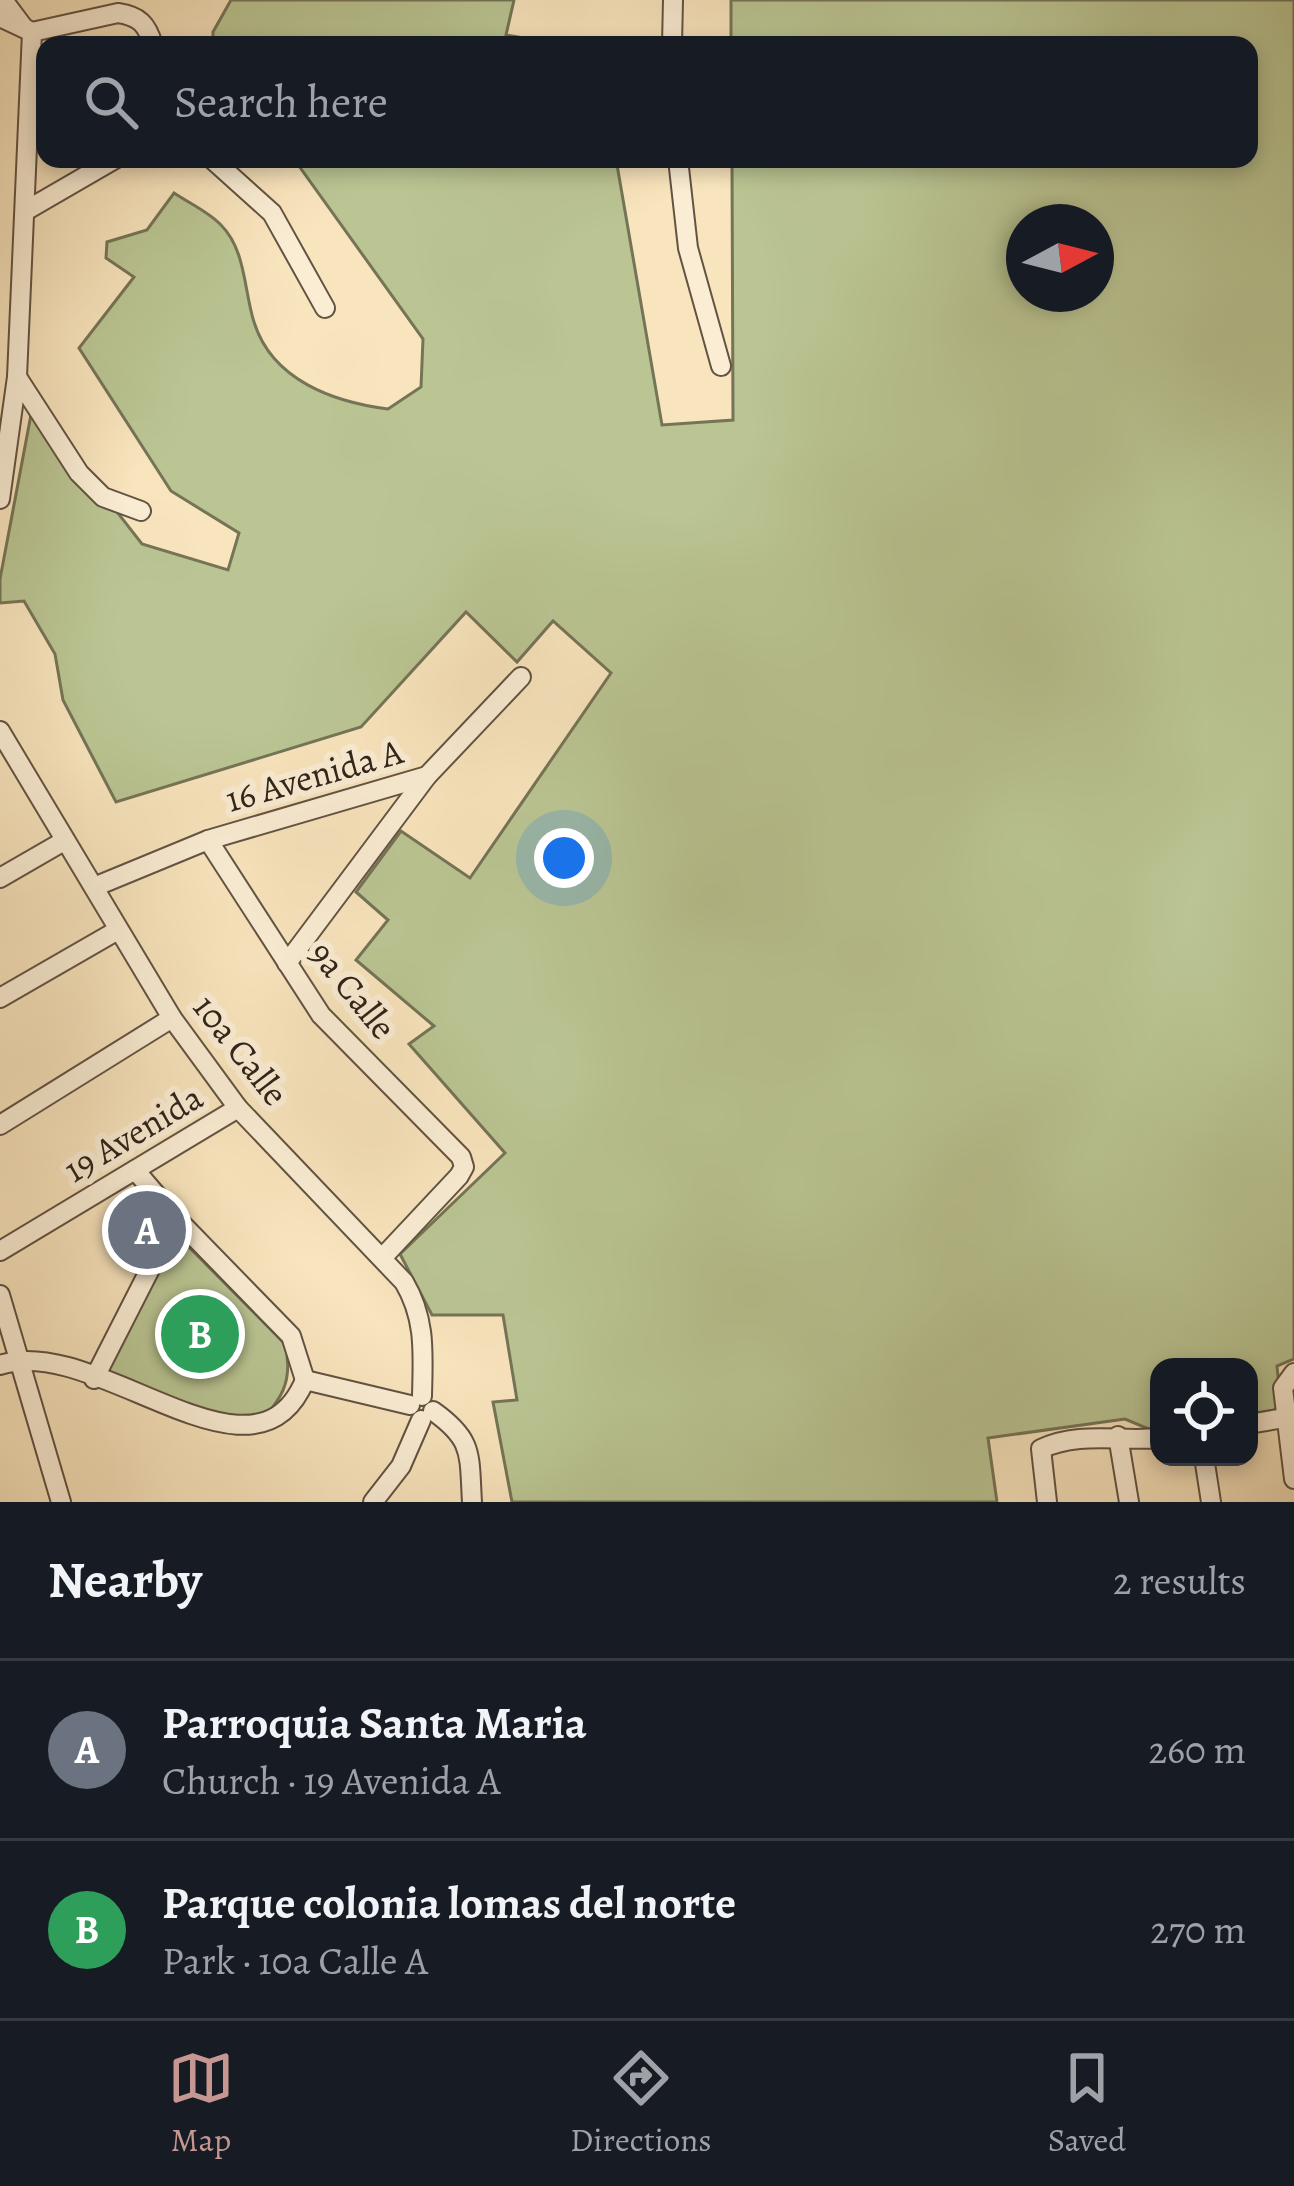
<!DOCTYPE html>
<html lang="en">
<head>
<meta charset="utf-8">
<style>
	body { margin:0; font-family:Alegreya,serif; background:#20242c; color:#f1f3f6 }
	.controls { position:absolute; right:36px; bottom:36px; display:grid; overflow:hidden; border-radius:24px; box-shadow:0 6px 18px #0003 }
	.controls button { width:108px; height:108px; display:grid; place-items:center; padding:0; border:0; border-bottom:3px solid #363941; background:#171b24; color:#f1f3f6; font:60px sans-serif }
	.compass { position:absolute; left:1006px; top:204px; width:108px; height:108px; border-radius:50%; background:#171b24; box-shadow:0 6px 18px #0003; rotate:83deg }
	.you { position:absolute; left:564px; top:858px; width:42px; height:42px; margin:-30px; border:9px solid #fff; border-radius:50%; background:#1a73e8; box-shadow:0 0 0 18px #1a73e833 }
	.badge { display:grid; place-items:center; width:78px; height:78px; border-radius:50%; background:#c59692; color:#fff; font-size:39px; font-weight:700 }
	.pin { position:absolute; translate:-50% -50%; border:6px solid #fff; box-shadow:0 3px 12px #0006 }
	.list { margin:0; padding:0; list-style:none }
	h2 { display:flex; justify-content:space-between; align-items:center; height:156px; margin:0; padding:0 48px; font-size:51px }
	h2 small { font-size:39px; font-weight:400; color:#9ea1a6 }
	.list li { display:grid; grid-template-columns:78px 1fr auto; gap:36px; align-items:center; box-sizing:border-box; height:180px; padding:0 48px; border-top:3px solid #363941 }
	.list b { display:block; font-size:45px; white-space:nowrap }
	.list p { margin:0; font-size:39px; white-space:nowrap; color:#9ea1a6 }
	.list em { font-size:39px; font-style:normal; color:#9ea1a6 }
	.icon { flex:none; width:66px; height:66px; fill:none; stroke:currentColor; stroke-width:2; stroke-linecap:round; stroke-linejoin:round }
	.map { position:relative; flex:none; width:1294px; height:1502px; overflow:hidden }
	.search { position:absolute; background:#171b24; box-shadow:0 6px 18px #0003; left:36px; right:36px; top:36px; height:132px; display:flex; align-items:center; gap:30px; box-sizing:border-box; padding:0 42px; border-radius:24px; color:#9ea1a6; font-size:45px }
	.sheet { height:516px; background:#171b24 }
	nav { display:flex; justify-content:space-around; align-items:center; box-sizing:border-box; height:168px; border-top:3px solid #363941; background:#171b24; font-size:33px; color:#9ea1a6 }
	nav a { display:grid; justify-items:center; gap:6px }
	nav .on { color:#c59692 }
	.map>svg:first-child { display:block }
	.green { fill:#bac593; stroke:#757456; stroke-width:3; fill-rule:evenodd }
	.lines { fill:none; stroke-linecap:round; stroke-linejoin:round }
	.minor-casing { stroke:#625343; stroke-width:22 }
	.minor { stroke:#faedd4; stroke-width:18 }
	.labels { text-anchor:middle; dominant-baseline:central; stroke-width:12; stroke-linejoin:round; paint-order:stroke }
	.street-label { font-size:36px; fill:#30231a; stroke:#faedd4 }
</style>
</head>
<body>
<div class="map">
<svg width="1294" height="1502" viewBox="0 0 1294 1502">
	<rect width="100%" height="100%" fill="#f8e4bd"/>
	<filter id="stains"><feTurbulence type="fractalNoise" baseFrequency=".00167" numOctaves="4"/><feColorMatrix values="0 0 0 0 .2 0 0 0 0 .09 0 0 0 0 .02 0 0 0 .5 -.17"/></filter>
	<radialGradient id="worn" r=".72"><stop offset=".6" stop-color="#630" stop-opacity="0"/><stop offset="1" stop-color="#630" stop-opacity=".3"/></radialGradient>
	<!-- green -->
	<g class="green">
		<path d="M231,0H514L506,35L565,45H213V32Z"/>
		<path d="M731,0H1294V1359L1277,1366L1281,1409L1249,1414V1367H1159V1428L1151,1430L1125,1419L988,1438L997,1502H512L493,1402L517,1400L503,1315H432L400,1254L505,1153L409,1044L434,1026L356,960L388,920L356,892L401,831L470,878L611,673L553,621L517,662L466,612L361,727L116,802L63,700L55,654L24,601L0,603V579L33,404L142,544L228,570L239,533L171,491L79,348L134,277L106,258L107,242L147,230L174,193C189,203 209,212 221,225C246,250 244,291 254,322C272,380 333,402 388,409L421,387L423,339L294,159H616L662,425L733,420L732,159H1249V45H731ZM1024,222H1096V294H1024Z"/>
		<path d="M178,1236L285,1344C294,1382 281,1400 256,1427L111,1378L106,1369Z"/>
	</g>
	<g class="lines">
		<!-- minor casing -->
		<g class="minor-casing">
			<g id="minor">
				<path d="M3,0L24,28"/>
				<path d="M0,17L32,32L118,13C139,16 147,24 153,45"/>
				<path d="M672,45L673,0"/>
				<path d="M212,159L272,213L325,308"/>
				<path d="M678,159L688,248L721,366"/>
				<path d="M27,210L115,159"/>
				<path d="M17,377L79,473L103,497L141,511"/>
				<path d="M0,499L17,377L32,32"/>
				<path d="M0,731L172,1018L238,1108L404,1282C426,1319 423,1353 422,1396"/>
				<path d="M208,840L321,1015L461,1157L464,1167L459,1176L383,1257"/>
				<path d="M0,878L64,841"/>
				<path d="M94,887L208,840L427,776L521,677"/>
				<path d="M287,963L427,776"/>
				<path d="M0,998L118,930"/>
				<path d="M0,1125L172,1018"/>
				<path d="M135,1170L176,1218L291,1336L305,1380"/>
				<path d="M0,1251L238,1108"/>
				<path d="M0,1295L61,1502"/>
				<path d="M0,1365C97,1333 254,1502 305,1380"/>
				<path d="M1294,1373L1283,1388L1294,1479"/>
				<path d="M94,1379L176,1218"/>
				<path d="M305,1380L410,1405"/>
				<path d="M433,1411C474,1440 469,1454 472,1502"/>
				<path d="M1249,1424L1284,1418"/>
				<path d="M1118,1436L1129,1502"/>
				<path d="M1204,1457L1211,1502"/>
				<path d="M373,1502L401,1466L421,1420"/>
				<path d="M1047,1502L1041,1449C1079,1431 1120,1442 1159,1438"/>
			</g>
		</g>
		<!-- minor -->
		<use href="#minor" class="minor"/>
	</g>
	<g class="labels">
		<!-- street labels -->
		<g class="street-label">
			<text transform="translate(314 775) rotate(-16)">16 Avenida A</text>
			<text transform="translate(353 990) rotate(51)">9a Calle</text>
			<text transform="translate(241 1050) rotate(52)">10a Calle</text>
			<text transform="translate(133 1133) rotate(-31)">19 Avenida</text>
		</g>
	</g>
	<rect width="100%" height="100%" filter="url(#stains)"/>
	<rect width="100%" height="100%" fill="url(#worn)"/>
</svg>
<div class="controls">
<button><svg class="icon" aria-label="locate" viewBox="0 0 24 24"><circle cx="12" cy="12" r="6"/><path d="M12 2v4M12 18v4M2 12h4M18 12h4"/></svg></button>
</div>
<svg class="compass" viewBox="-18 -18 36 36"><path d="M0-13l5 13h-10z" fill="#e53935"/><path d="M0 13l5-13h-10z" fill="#9ea1a6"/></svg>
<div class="you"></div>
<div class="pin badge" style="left:147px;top:1230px;background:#6b7280">A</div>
<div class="pin badge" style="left:200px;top:1334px;background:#2e9e5b">B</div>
<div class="search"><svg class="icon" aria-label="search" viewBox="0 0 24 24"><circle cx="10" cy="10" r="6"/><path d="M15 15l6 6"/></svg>Search here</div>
</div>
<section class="sheet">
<h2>Nearby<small>2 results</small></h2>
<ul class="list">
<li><span class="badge" style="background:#6b7280">A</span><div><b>Parroquia Santa Maria</b><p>Church · 19 Avenida A</p></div><em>260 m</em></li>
<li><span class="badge" style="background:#2e9e5b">B</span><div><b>Parque colonia lomas del norte</b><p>Park · 10a Calle A</p></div><em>270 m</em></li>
</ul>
</section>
<nav>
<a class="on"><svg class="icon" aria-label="map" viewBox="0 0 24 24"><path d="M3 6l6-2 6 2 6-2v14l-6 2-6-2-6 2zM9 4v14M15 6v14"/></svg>Map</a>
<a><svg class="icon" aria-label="directions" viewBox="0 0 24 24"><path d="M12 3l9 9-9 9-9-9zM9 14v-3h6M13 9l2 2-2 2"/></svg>Directions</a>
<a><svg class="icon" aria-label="saved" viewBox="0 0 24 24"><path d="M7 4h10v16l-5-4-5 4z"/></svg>Saved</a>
</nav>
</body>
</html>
